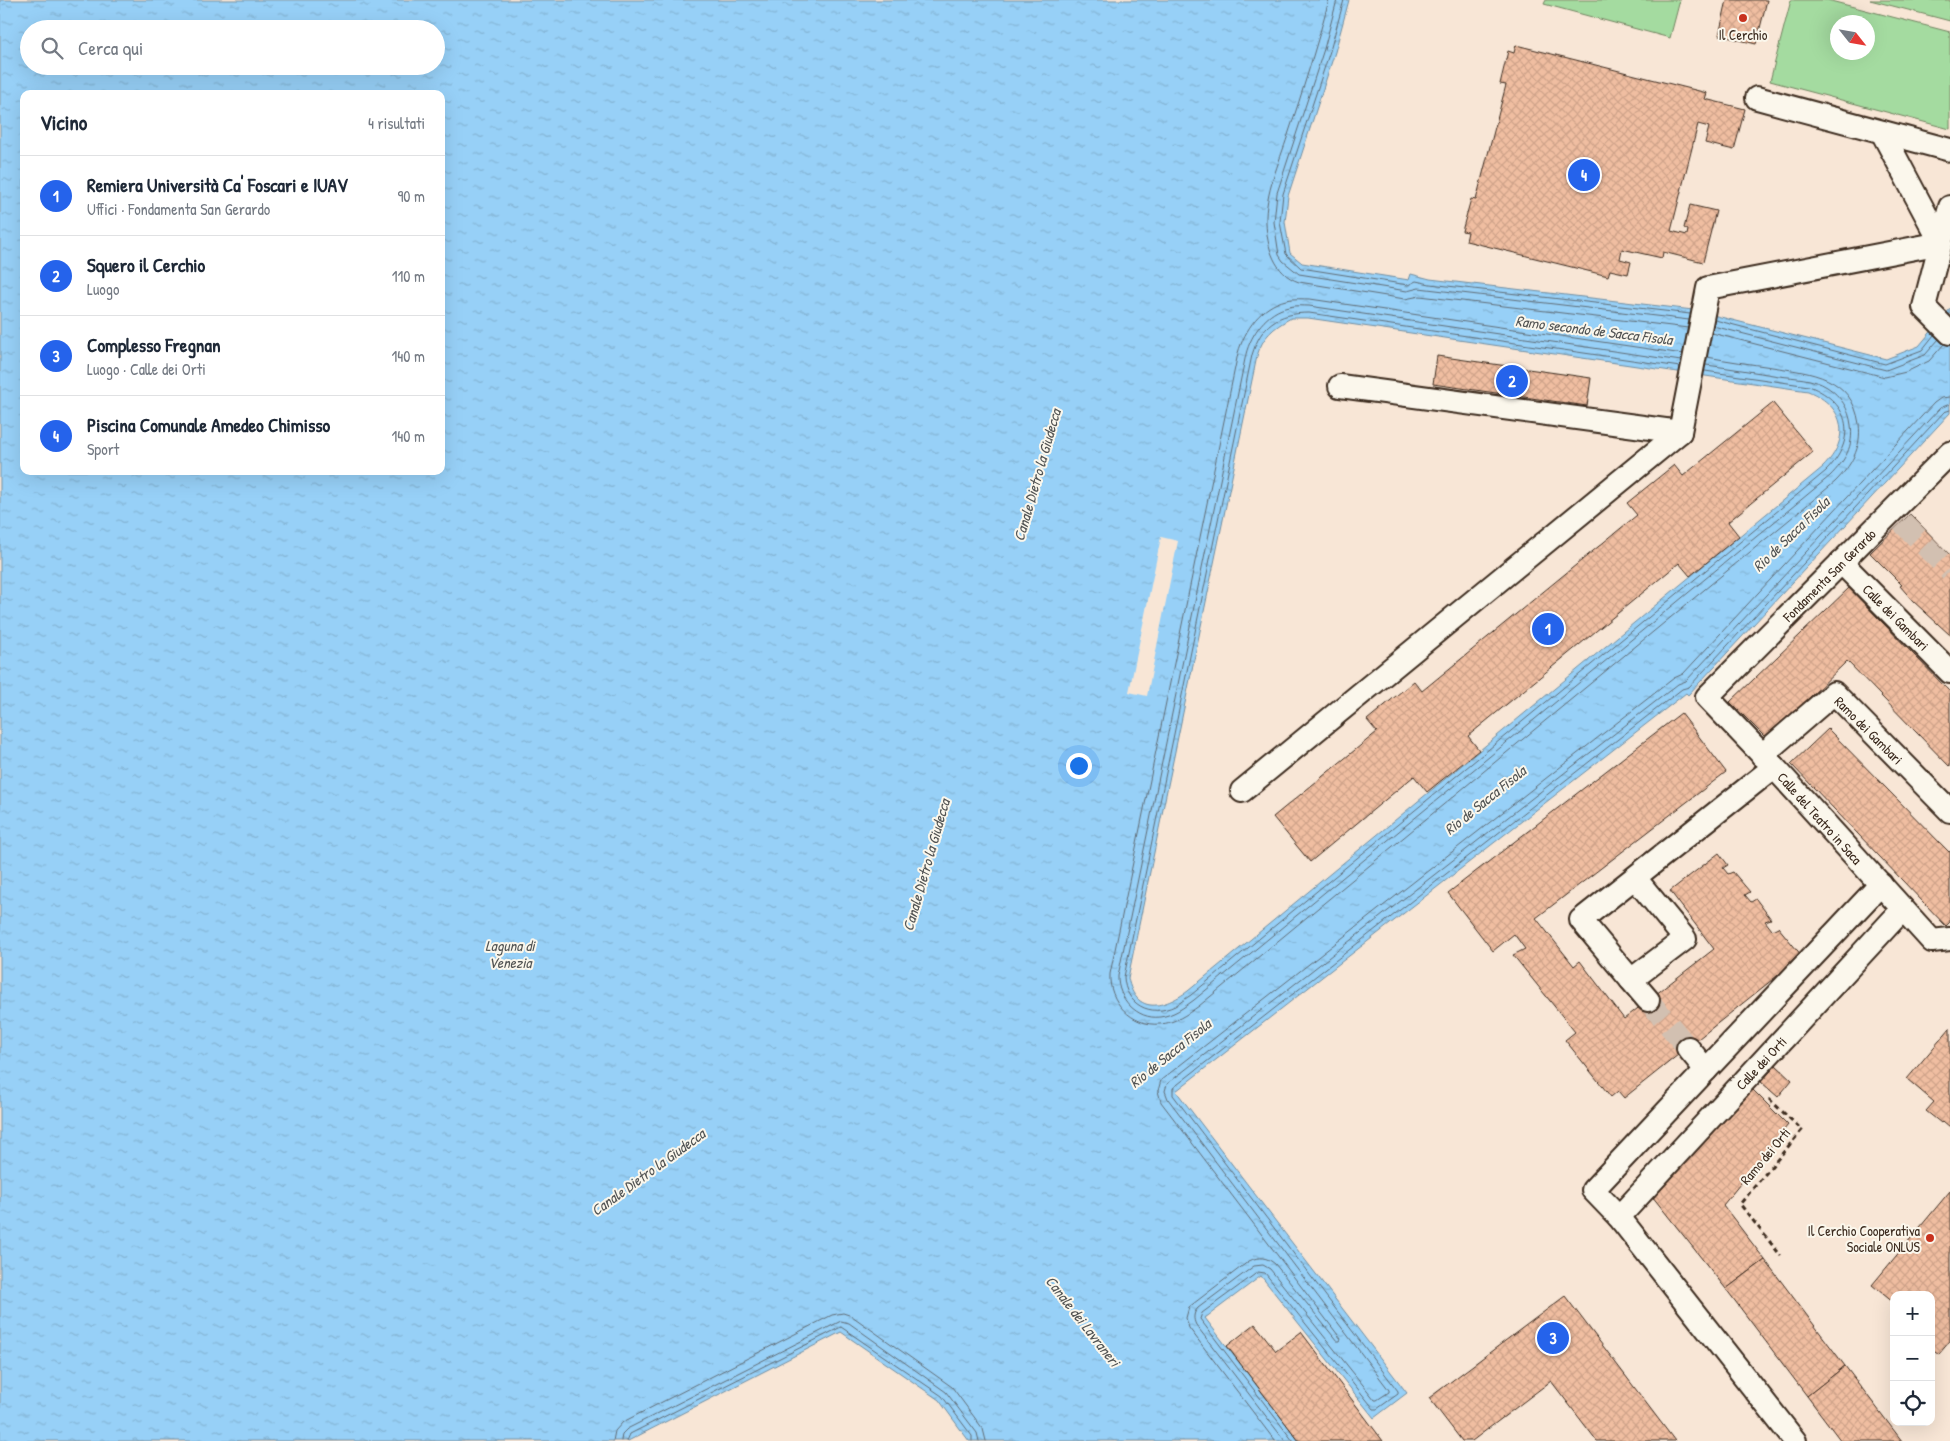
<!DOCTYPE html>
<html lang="it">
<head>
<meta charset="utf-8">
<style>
	body { margin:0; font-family:"Patrick Hand",sans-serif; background:#f2f2f3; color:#1f2937 }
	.controls { position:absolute; right:15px; bottom:15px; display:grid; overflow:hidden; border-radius:10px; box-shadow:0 5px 20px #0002 }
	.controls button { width:45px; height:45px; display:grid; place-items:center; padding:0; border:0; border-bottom:1px solid #e0e1e3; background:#fff; color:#1f2937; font:25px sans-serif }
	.compass { position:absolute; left:1830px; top:15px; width:45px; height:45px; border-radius:50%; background:#fff; box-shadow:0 5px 20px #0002; rotate:121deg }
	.you { position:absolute; left:1078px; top:765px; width:18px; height:18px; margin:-12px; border:4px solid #fff; border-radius:50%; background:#1a73e8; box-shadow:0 0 0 8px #1a73e833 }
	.badge { display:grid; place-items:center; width:32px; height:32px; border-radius:50%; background:#2563eb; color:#fff; font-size:16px; font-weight:700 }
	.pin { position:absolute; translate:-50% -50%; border:2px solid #fff; box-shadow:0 1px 5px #0006 }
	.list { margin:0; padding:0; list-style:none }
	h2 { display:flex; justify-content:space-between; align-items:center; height:65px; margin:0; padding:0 20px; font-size:21px }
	h2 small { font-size:16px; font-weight:400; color:#747a83 }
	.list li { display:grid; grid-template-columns:32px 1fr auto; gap:15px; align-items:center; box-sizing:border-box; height:80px; padding:0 20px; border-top:1px solid #e0e1e3 }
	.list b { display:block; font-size:19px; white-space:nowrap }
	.list p { margin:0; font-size:16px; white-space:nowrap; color:#747a83 }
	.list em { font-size:16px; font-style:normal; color:#747a83 }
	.icon { flex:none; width:28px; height:28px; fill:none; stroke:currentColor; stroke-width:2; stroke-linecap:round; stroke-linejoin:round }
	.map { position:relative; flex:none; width:1950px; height:1441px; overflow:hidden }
	.search { position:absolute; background:#fff; box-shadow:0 5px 20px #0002; left:20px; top:20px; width:425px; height:55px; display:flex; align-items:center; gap:12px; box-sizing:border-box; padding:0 18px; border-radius:28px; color:#747a83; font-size:19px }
	.panel { position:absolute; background:#fff; box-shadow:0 5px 20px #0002; left:20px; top:90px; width:425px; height:385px; border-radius:10px }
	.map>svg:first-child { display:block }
	.park { fill:#a4dba0; stroke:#70825f; fill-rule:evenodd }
	.water { fill:url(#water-ripples); stroke:#728ea0; fill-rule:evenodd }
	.pier { fill:#f8e6d6 }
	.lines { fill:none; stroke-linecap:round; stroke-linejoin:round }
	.shore { stroke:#606c75; stroke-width:1 }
	.building { fill:url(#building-cross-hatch); stroke:#3b2a1e }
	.pedestrian-tunnel { stroke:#d2c0b1; stroke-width:22; stroke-dasharray:22 11; stroke-linecap:butt }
	.pedestrian-casing { stroke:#3b2a1e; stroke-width:26 }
	.path { stroke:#3b2a1e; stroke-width:3; stroke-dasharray:5 4; stroke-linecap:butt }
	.pedestrian { stroke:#fbf7ec; stroke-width:22 }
	.poi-dot { fill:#c8321e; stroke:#fbf7ec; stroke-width:2 }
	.labels { text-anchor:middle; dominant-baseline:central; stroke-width:4; stroke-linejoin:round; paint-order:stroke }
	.poi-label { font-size:14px; fill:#3b2a1e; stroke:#fbf7ec }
	.street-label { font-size:14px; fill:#3b2a1e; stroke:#fbf7ec }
	.water-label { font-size:15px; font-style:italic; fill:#525454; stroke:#fbf7ec }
</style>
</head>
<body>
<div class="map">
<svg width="1950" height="1441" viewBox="0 0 1950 1441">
	<defs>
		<pattern id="water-ripples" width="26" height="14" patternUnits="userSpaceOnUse" patternTransform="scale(1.25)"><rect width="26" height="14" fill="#97d0f7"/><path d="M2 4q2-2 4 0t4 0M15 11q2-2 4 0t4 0" fill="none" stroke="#83b3d3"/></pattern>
		<pattern id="building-cross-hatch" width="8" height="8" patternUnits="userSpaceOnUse" patternTransform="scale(1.25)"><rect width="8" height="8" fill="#f0bea1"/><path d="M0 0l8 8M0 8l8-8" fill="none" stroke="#cfa38a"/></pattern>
	</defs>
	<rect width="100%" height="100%" fill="#f8e6d6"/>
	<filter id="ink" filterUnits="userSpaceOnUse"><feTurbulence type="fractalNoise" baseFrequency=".02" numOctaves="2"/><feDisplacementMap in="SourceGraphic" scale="10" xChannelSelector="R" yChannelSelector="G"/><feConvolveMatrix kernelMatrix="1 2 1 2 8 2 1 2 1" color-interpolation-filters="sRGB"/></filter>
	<g filter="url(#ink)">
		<!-- park -->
		<g class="park">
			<path d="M1546,0H1680L1670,38L1544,4Z"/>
			<path d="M1791,0H1827L1950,32V129L1770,81ZM1868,22V52H1838V22Z"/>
			<path d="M1870,0H1950V21Z"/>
		</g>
		<!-- water -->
		<path class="water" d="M0,0H1349L1335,52L1288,196L1285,222L1290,253L1302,263L1409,280L1411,274L1430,279L1693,310L1886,359L1919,346L1950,309V413L1688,695L1686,693L1176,1091L1407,1393L1374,1418L1261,1276L1205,1318L1299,1441H969L939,1400L841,1332L628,1441H0ZM29,29H436V66H29ZM24,94H441V471H24ZM1291,318H1308L1808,391C1846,407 1851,439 1823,467L1188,991C1164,1008 1136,1016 1128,978L1257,356C1263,336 1273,328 1291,318Z"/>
		<!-- pier -->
		<path class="pier" d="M1161,537L1178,541L1147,696L1129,692Z"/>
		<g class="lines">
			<!-- shore -->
			<g class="shore">
				<path d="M1329,0C1317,45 1303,90 1288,135C1279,163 1265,193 1266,223C1267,246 1274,274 1299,282L1405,299L1420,296L1688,328"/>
				<path d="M1337,0L1324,49L1277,193L1274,222L1279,255L1283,261L1299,274L1407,291L1419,288L1689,320"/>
				<path d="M1344,0L1330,51L1283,194L1280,222L1286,254L1301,268L1408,285L1416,281L1430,284L1690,314"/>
				<path d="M1715,320L1885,364L1922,350L1934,335"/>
				<path d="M1713,326L1886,370L1925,355L1939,339"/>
				<path d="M1712,333L1885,377L1906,372L1929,361L1944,344"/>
				<path d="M1683,354L1310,299C1303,299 1294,298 1286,300C1261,306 1245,329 1238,353L1110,974C1108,1001 1132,1027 1160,1024C1175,1023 1186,1015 1199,1006L1835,482C1851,466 1862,448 1859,424C1852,376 1811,373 1772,367C1750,364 1729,361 1707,357"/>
				<path d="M1681,361L1309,306C1303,306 1296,305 1289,307C1267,311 1251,334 1246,354L1118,976C1117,998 1137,1020 1160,1017C1174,1015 1183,1008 1194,1000L1830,476C1845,461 1854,446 1851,425C1849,409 1841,396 1827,387C1813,378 1795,378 1779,376C1754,372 1730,368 1706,365"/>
				<path d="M1680,367L1309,313C1277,313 1261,325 1252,355L1124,977C1125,1004 1150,1018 1175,1006C1180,1003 1186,998 1191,995L1826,471C1857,440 1852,403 1809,386L1705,371"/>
				<path d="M613,1441L615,1431L623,1422L832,1315L843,1313L852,1316L952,1387L983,1429L986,1441"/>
				<path d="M621,1441L622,1434L627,1429L841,1321L849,1323L946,1392L977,1433L979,1441"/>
				<path d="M627,1441L630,1434L841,1327L942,1396L972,1436V1441"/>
				<path d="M1275,1441L1189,1328L1186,1318L1189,1307L1249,1261C1259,1256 1267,1257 1275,1264L1337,1341H1340L1341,1339L1161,1102L1158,1091L1161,1080L1674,678L1683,674L1934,403L1941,398L1950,397"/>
				<path d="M1285,1441L1196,1325C1193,1319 1193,1313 1198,1308L1254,1266L1263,1265L1270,1269L1375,1400H1377L1389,1392V1390L1168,1099L1165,1091L1167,1084L1678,684L1686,681L1940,408L1950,404"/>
				<path d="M1293,1441L1200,1319L1202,1313L1258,1272L1265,1273L1374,1409H1377L1398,1394V1391L1173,1095V1088L1682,689L1689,687L1944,412L1950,410"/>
			</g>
		</g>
		<!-- building -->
		<g class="building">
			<path d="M1727,0H1767L1756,44L1719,35Z"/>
			<path d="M1516,45L1707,93L1705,99L1745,109L1734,150L1705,143L1709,127L1698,124L1671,231L1687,235L1688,230L1684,228L1690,205L1716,211L1703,262L1663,252L1662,258L1622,249L1620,259L1631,262L1628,274L1610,270L1608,276L1466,241L1468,232L1462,231L1471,199L1476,200L1506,85L1500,84L1508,51L1514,53Z"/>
			<path d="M1437,356L1591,378L1587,406L1433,384Z"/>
			<path d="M1773,403L1813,452L1728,522L1739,536L1690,576L1679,563L1468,736L1479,750L1427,792L1414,776L1310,862L1273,817L1377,732L1367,720L1414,681L1422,691L1637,515L1627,503L1674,465L1683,476Z"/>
			<path d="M1910,514L1950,555V635L1913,601L1900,586L1902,585L1870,553Z"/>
			<path d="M1849,588L1950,692V767L1847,661L1767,739L1730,702Z"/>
			<path d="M1681,713L1726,772L1536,918L1574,966L1580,961L1624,1019L1714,949L1670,891L1719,853L1728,865L1723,868L1728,874L1733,872L1750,892L1745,895L1751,902L1756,899L1771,919L1765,921L1772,930L1778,927L1802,956L1624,1098L1618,1091L1611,1097L1565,1040L1575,1032L1513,955L1525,949L1514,934L1493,951L1448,893Z"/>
			<path d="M1828,729L1949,852L1950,851V922L1946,926L1791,764Z"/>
			<path d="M1950,1028V1127L1943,1121L1941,1123L1926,1111L1934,1102L1907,1079Z"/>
			<path d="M1776,1065L1792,1080L1778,1097L1761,1082Z"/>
			<path d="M1750,1087L1788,1125L1723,1205L1765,1260L1726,1289L1652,1196Z"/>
			<path d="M1950,1191V1341L1939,1354L1931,1348V1295H1894V1303L1872,1285Z"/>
			<path d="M1765,1260L1845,1366L1807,1396L1726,1289Z"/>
			<path d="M1565,1296L1675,1441H1597L1551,1381L1472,1441H1462L1429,1398Z"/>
			<path d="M1255,1324L1276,1351L1301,1332L1383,1441H1299L1227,1346Z"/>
			<path d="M1845,1366L1902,1441H1841L1807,1396Z"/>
		</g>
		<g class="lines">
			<!-- pedestrian-tunnel -->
			<g class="pedestrian-tunnel">
				<path d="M1902,522L1950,571"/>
				<path d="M1648,1000L1688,1048"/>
			</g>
			<!-- pedestrian casing -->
			<g class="pedestrian-casing">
				<g id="pedestrian">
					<path d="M1757,98L1950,150"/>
					<path d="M1882,132L1941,243"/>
					<path d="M1950,207L1924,307L1950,333"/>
					<path d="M1340,386L1680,432"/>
					<path d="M1950,453L1707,697L1774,767L1932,941L1950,939"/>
					<path d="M1841,562L1950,672"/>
					<path d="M1762,755L1834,693L1950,811"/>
					<path d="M1242,791L1680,432L1708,288L1941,243"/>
					<path d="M1635,878L1685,939L1631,980L1581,920L1774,767"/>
					<path d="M1631,980L1648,1000"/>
					<path d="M1688,1048L1706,1070"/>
					<path d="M1619,1217L1903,909"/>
					<path d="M1795,1441L1619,1217L1593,1190L1881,884"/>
				</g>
			</g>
			<!-- path -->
			<path class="path" d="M1769,1099L1802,1130L1740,1204L1781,1256"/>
			<!-- pedestrian -->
			<use href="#pedestrian" class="pedestrian"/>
		</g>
	</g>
	<!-- markers -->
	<g class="poi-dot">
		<circle cx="1743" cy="18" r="5"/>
		<circle cx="1930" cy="1238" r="5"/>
	</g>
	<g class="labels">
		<!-- poi labels -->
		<g class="poi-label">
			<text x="1743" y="34">Il Cerchio</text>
			<text x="1920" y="1230" text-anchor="end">Il Cerchio Cooperativa<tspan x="1920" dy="16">Sociale ONLUS</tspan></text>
		</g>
		<!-- street labels -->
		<g class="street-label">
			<text transform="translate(1829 575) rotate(-45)">Fondamenta San Gerardo</text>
			<text transform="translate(1896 617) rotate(45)">Calle dei Gambari</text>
			<text transform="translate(1869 730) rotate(45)">Ramo dei Gambari</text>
			<text transform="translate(1820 818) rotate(48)">Calle del Teatro in Saca</text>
			<text transform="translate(1761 1063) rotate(-47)">Calle dei Orti</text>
			<text transform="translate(1765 1156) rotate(-50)">Ramo dei Orti</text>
		</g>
		<!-- water labels -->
		<g class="water-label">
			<text transform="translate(1594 330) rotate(7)">Ramo secondo de Sacca Fisola</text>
			<text transform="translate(1037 475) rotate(-74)">Canale Dietro la Giudecca</text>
			<text transform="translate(1791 534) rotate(-44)">Rio de Sacca Fisola</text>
			<text transform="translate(1485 800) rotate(-39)">Rio de Sacca Fisola</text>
			<text transform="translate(926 865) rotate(-74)">Canale Dietro la Giudecca</text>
			<text x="510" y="945">Laguna di<tspan x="510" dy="17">Venezia</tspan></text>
			<text transform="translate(1170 1053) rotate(-39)">Rio de Sacca Fisola</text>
			<text transform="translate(648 1172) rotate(-36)">Canale Dietro la Giudecca</text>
			<text transform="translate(1083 1321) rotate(52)">Canale dei Lavraneri</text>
		</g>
	</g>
</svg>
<div class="controls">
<button>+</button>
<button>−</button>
<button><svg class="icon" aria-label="locate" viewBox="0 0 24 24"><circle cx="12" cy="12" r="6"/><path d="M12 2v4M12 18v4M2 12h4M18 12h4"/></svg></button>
</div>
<svg class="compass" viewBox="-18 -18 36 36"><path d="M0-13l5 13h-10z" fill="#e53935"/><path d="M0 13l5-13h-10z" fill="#747a83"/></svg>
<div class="you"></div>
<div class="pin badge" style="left:1548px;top:629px">1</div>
<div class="pin badge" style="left:1512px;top:381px">2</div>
<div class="pin badge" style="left:1553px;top:1338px">3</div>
<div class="pin badge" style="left:1584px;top:175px">4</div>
<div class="search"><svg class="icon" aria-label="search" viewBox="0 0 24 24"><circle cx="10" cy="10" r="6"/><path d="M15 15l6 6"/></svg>Cerca qui</div>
<section class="panel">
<h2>Vicino<small>4 risultati</small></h2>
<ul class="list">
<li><span class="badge">1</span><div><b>Remiera Università Ca' Foscari e IUAV</b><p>Uffici · Fondamenta San Gerardo</p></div><em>90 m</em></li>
<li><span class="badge">2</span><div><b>Squero il Cerchio</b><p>Luogo</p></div><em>110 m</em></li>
<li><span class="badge">3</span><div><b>Complesso Fregnan</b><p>Luogo · Calle dei Orti</p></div><em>140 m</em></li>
<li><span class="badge">4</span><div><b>Piscina Comunale Amedeo Chimisso</b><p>Sport</p></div><em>140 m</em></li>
</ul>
</section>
</div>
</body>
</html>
